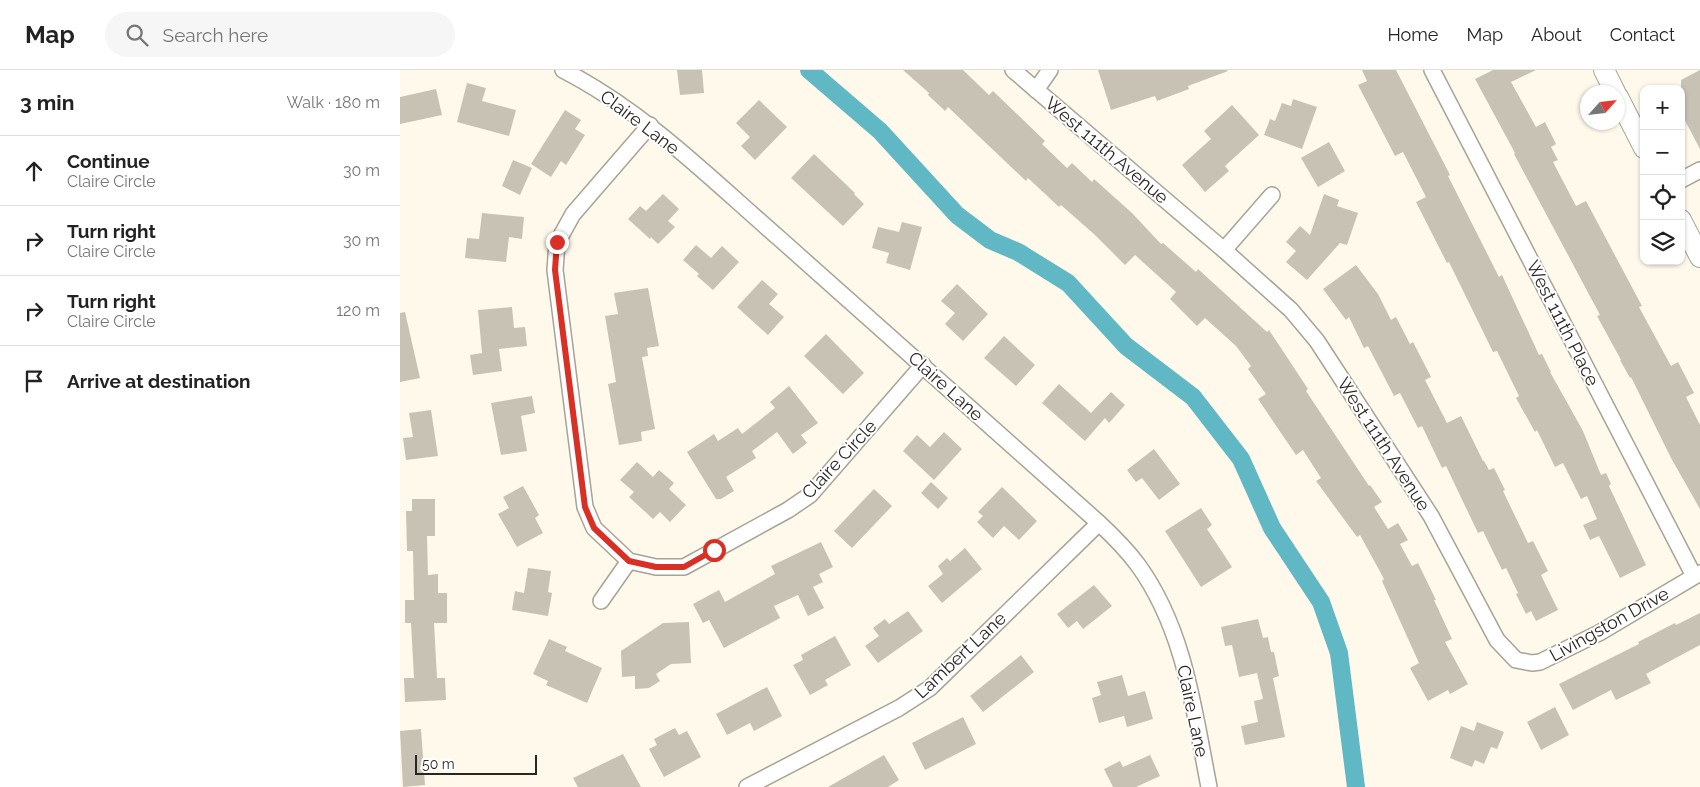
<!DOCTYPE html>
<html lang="en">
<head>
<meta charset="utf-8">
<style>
	body { margin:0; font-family:Raleway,sans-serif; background:#f6f6f6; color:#222 }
	.controls { position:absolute; right:15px; top:15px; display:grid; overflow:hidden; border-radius:10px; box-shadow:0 1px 4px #0004 }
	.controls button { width:45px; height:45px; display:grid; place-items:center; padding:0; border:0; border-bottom:1px solid #e0e0e0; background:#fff; color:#222; font:25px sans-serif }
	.compass { position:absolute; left:1180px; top:15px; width:45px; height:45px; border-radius:50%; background:#fff; box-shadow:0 1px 4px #0004; rotate:63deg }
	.scale { position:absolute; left:15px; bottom:12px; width:122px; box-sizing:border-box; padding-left:5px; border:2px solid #292722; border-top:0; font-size:14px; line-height:18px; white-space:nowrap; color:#292722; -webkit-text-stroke:4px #fff; paint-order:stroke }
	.stop { position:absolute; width:15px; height:15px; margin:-11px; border:4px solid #d93025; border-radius:50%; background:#fff }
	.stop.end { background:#d93025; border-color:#fff; box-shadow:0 1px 5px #0008 }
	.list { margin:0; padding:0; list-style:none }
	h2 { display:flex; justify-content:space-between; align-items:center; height:65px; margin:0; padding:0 20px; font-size:21px }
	h2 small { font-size:16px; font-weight:400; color:#767676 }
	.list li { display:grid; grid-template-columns:32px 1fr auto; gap:15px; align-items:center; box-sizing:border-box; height:70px; padding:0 20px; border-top:1px solid #e0e0e0 }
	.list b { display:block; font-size:19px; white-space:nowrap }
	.list p { margin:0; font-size:16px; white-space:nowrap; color:#767676 }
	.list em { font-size:16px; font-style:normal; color:#767676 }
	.icon { flex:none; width:28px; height:28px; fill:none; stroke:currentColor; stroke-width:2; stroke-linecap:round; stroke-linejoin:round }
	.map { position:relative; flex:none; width:1300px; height:717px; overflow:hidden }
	header { display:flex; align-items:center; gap:30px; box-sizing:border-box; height:70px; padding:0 25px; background:#fff; border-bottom:1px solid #e0e0e0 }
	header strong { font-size:24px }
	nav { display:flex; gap:28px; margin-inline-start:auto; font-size:18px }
	.search { width:350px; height:45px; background:#f6f6f6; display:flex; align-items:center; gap:12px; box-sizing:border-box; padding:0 18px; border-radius:28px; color:#767676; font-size:19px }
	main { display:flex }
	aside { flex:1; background:#fff }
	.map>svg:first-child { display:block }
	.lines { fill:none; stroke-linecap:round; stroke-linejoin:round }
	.canal { stroke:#5fb8c4; stroke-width:18 }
	.building { fill:#c7c2b4 }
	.minor-casing { stroke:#a8a395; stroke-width:18 }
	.secondary-casing { stroke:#a8a395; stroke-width:22 }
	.minor { stroke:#fff; stroke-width:15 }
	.secondary { stroke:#fff; stroke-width:20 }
	.route { stroke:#d93025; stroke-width:6 }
	.labels { text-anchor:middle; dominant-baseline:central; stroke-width:4; stroke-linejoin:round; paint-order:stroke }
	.street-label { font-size:18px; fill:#292722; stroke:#fff }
</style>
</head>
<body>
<header>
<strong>Map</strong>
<div class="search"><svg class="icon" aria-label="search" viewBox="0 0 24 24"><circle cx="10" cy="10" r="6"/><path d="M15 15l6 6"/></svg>Search here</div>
<nav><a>Home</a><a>Map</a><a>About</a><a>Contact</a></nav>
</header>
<main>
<aside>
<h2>3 min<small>Walk · 180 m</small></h2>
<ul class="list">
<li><svg class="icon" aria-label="ahead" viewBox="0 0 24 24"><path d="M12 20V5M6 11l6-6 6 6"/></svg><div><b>Continue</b><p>Claire Circle</p></div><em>30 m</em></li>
<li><svg class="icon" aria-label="right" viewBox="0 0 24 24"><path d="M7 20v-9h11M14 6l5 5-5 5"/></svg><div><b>Turn right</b><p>Claire Circle</p></div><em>30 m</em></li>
<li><svg class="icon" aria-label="right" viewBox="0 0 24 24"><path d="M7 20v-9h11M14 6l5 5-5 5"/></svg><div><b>Turn right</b><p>Claire Circle</p></div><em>120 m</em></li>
<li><svg class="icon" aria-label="arrive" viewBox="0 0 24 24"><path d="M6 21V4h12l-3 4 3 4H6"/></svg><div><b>Arrive at destination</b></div></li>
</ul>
</aside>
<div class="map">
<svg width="1300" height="717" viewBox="0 0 1300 717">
	<rect width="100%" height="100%" fill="#fff9eb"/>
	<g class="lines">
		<!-- canal -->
		<path class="canal" d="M409,0L480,61L557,145L590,170L618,182L668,213L726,276L793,327L841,389L872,458L921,532L939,583L956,717"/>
	</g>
	<!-- building -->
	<g class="building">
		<path d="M277,0H302L304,23L280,25Z"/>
		<path d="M503,0H563L589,25L593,21L645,71L642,74L667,98L672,93L692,112L694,109L732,143L761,174L763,173L796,202L798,199L867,262L869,260L908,319L906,321L969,416L970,415L982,432L974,437L988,459L998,453L1008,470L1000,474L1012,496L1018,493L1036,530H1034L1052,569L1045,572L1068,614L1050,624L1048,620L1028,631L1010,598L1019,593L982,511L984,509L960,465L957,467L916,411L921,408L903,380L896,385L858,329L866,324L848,299L851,296L836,276L805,248L797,256L770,229L776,222L735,185L725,195L695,165L661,135L659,137L628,108L626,111L548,37L545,41L528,25L529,23Z"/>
		<path d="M698,0H827L828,1L788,16L789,19L757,31L755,26L711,40Z"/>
		<path d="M962,0H996L1050,105L1048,106L1099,207L1102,205L1139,285L1142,284L1151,302H1150L1183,361L1201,405L1206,403L1211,414L1209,416L1246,495L1220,508L1199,466L1190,470L1183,455L1197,449L1187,426L1181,429L1163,393L1155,397L1137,360L1135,362L1116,328L1119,326L1097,281L1093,282L1049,192L1047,193L1016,132L1026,127L1003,82L995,86L958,15L967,11Z"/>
		<path d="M1093,0H1136L1111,12L1136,57L1145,52L1156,74L1151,77L1158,90L1153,92L1176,136L1186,131L1242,236L1239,237L1271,296L1278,292L1294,323L1286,327L1300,355V439L1271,388L1231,307L1230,308L1220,290H1221L1197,246L1200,245L1114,84L1115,83L1075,9Z"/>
		<path d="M1300,0V79L1281,43V10Z"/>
		<path d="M67,13L86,18L82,31L116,40L109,66L57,52Z"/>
		<path d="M36,19L42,45L0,54V27Z"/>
		<path d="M893,29L917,37L902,79L864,65L870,49L875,51L882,33L891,36Z"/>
		<path d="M359,30L387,57L355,90L341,76L350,67L336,53Z"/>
		<path d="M832,35L859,65L825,96L829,101L805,122L782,95L811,69L804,61Z"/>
		<path d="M165,40L181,50L175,59L185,65L166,95L161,91L151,107L131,94Z"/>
		<path d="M929,72L945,101L918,117L901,88Z"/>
		<path d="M414,84L455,123L454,124L464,134L443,156L391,108Z"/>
		<path d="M113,90L132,98L120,125L102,116Z"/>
		<path d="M263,124L279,139L268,151L275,157L258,174L251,167L250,169L228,149L240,136L246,141Z"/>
		<path d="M924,124L939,130L937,136L958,143L947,175L940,173L907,210L886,192L896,181L886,172L900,156L910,165Z"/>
		<path d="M82,143L124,147L122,169L109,167L106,192L65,188L67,168L79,169Z"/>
		<path d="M502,152L522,157L510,200L486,193L489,183L472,178L478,157L499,162Z"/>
		<path d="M296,175L311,188L322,176L339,192L313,220L297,206L299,204L283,190Z"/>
		<path d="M956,195L978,224L991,250L996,247L1010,274L1013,272L1031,307L1025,310L1047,353L1061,346L1083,391H1084L1089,400L1094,398L1105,420L1103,421L1128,473L1133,471L1148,501L1141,505L1158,540L1136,551L1131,541L1126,544L1116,524L1118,523L1106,498L1102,500L1083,461L1078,463L1046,396L1042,398L1022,356L1018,358L1000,323L994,326L968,276L964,278L949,247L946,250L923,219Z"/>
		<path d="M362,210L378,224L369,234L384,247L368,265L337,237Z"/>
		<path d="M557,214L588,244L563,271L545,254L555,243L541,231Z"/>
		<path d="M248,218L259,276L247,278L248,286L242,287L255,359L241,362L242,371L219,375L208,314L216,312L205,246L218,244L214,223Z"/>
		<path d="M112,237L114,258L125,257L127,276L99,279L102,301L73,305L70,285L82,283L78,240Z"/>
		<path d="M5,242L20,308L0,312V243Z"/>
		<path d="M426,264L464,303L443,324L404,286Z"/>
		<path d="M604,266L635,295L616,316L584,288Z"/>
		<path d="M659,314L691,343L711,322L725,335L709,353L705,348L685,371L642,333Z"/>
		<path d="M389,316L418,353L401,365L407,373L393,384L377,362L352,381L356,388L326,407L334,421L321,429H316L287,382L314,364L318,371L338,358L342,364L375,338L370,332Z"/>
		<path d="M132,326L135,343L121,346L127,381L101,385L91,333Z"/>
		<path d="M31,340L38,386L6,390L3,368L13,367L9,343Z"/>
		<path d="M544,362L562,379L534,410L503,381L517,365L530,377Z"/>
		<path d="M754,379L780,414L759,430L742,408L736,412L727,400Z"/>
		<path d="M237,392L253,407L259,400L274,413L269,419L286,435L270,452L260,442L253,449L229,427L234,422L220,410Z"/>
		<path d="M531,412L548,428L538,439L521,423Z"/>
		<path d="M123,416L139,445L135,448L143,463L117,477L98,444L109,438L103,427Z"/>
		<path d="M602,417L637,451L619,470L604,456L593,468L577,452L583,446L578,442Z"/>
		<path d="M474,419L492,436L452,478L434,461Z"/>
		<path d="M12,429H35V466H27L28,505L38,504V523H47V553H34L37,608H45L46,630L5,632L4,608H14L11,553H5V530H14L13,481H7L6,441H12Z"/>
		<path d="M801,438L812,455L807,459L832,497L801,517L765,461Z"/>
		<path d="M421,472L433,497L419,504L423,512L413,517L424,538L408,546L398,525L374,536L380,548L324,578L309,550L303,553L293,534L319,520L325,532L375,504L371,496Z"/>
		<path d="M565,478L582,499L542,533L528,516L543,504L538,496L547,488L550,491Z"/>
		<path d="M128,498L151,501L148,522L152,523L148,546L112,540L115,521L124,523Z"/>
		<path d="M694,515L712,536L683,559L677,551L668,558L657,544Z"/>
		<path d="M508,541L523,561L478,593L465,576L479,566L473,558L485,549L489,554Z"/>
		<path d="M1300,543V575L1246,604L1251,613L1216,630L1211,620L1173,640L1159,614L1239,574L1238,572L1275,553L1276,555Z"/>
		<path d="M858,549L863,568L868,567L871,582H874L879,606L873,608L885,667L845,675L841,656L858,652L854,631L863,629L857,603L839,607L832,575L825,576L821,557Z"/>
		<path d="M289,552L291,593L271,594L256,604L260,611L249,618L235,619V606L222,607L221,581L263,553Z"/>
		<path d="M435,566L451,595L425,610L428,615L410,625L393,595L403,590L401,585Z"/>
		<path d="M149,569L167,577L165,581L202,598L187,633L146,615L148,611L133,604Z"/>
		<path d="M621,585L634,602L583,642L570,626Z"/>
		<path d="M722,605L728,626L745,621L753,649L727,657L724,646L699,653L692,628L701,625L697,612Z"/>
		<path d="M367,617L382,646L354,661L350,653L327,665L316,644Z"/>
		<path d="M1155,637L1169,665L1141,680L1127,652Z"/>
		<path d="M563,647L576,674L525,700L512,673Z"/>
		<path d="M1077,652L1104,662L1097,679L1091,677L1084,694L1075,690L1072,697L1050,688L1061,656L1074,661Z"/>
		<path d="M275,658L279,665L287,661L301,687L264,707L249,679L257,675L254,669Z"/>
		<path d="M21,659L25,715L3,717L0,661Z"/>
		<path d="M223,684L241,717H178L173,708Z"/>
		<path d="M484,685L499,710L488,717H428Z"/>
		<path d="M750,685L760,706L736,717H713L704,699L720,691L723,697Z"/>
	</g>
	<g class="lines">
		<!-- minor casing -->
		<g class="minor-casing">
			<g id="minor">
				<path d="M163,0C245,42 311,109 380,169C487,263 593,358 699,453C713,466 727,480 738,495C785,560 794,641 809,717"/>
				<path d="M613,0L824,180L891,240L917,271L1031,446L1097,570L1116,590L1132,593L1140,592L1199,563L1300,503"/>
				<path d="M1032,0L1294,506"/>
				<path d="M636,20L650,0"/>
				<path d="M250,55L173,144L157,173L155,200L185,437L194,458L229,491L256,497H284L388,440L410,425L523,295"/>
				<path d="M1281,110L1300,100"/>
				<path d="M824,180L872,125"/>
				<path d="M201,531L229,491"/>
				<path d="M347,717L499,638L530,618L699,453"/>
			</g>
		</g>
		<!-- secondary casing -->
		<g class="secondary-casing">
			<g id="secondary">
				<path d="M1204,0L1215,22"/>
				<path d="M1218,27L1244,78"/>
				<path d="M1281,150L1300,187"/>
			</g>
		</g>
		<!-- minor -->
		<use href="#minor" class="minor"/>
		<!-- secondary -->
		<use href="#secondary" class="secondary"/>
	</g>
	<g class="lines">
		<!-- route -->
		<path class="route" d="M157,172L155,200L185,437L194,458L229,491L256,497H284L314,480"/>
	</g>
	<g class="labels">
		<!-- street labels -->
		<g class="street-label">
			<text transform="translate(240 52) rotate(37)">Claire Lane</text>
			<text transform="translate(707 80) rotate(40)">West 111th Avenue</text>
			<text transform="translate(1163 253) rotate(63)">West 111th Place</text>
			<text transform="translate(546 316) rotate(42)">Claire Lane</text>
			<text transform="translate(984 374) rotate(57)">West 111th Avenue</text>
			<text transform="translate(439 389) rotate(-47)">Claire Circle</text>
			<text transform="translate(1209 554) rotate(-29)">Livingston Drive</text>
			<text transform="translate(560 585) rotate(-43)">Lambert Lane</text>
			<text transform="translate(793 641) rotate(78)">Claire Lane</text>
		</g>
	</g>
</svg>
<div class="controls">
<button>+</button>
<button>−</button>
<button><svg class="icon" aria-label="locate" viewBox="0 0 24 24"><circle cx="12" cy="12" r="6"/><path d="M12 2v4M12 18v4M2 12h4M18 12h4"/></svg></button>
<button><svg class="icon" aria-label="layers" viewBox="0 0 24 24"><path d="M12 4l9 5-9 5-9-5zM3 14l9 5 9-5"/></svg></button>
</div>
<svg class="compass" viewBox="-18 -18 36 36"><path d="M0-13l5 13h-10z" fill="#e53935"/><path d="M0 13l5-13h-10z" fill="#767676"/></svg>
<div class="scale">50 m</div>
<div class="stop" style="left:314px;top:480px"></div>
<div class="stop end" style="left:157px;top:172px"></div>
</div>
</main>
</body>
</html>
